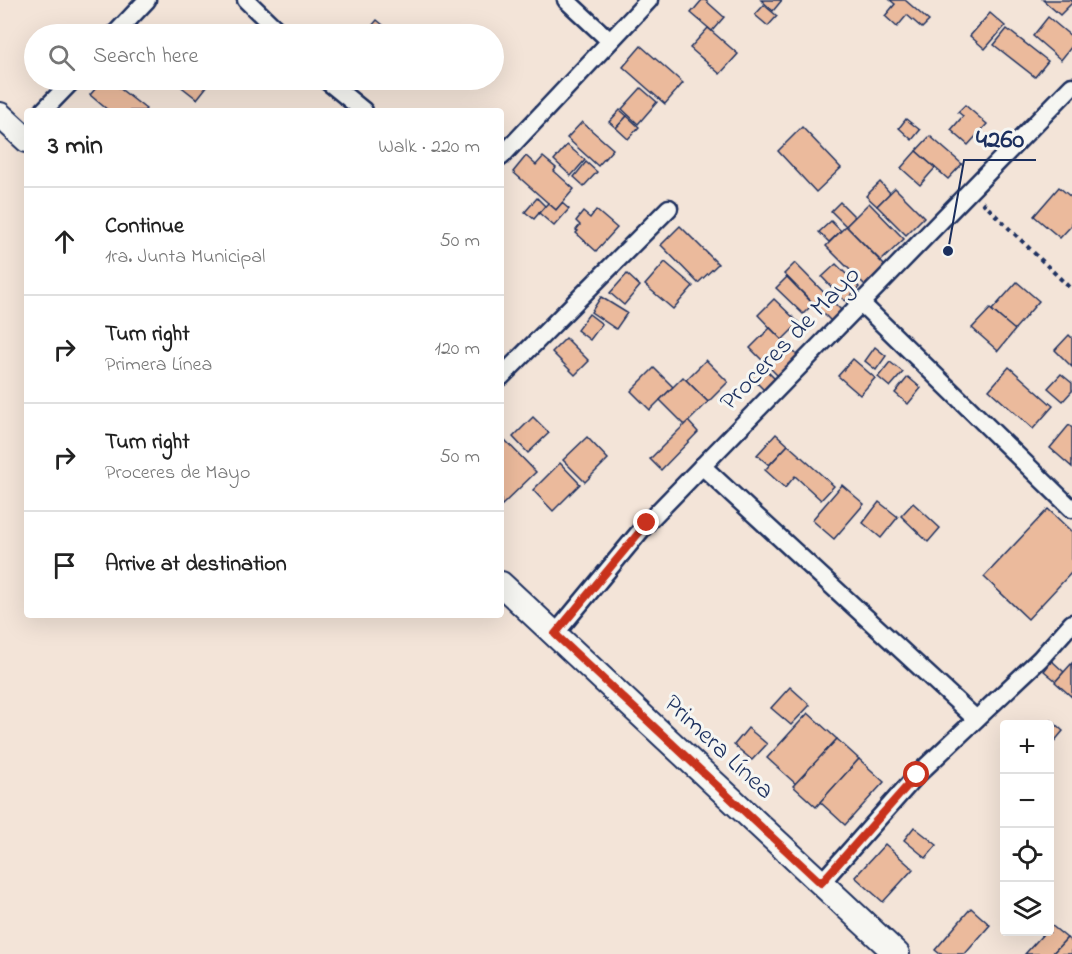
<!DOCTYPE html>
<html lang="en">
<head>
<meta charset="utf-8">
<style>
	body { margin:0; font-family:"Indie Flower",sans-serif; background:#f2f2f2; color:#222 }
	.controls { position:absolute; right:18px; bottom:18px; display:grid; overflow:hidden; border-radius:6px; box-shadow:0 6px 24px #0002 }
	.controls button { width:54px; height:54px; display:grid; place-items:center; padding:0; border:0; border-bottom:2px solid #e0e0e0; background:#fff; color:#222; font:30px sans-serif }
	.stop { position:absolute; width:18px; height:18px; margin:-14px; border:4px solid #c8321e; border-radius:50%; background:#fff }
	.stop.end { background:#c8321e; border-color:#fff; box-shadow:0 2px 6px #0008 }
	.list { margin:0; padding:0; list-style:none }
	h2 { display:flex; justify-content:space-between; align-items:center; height:78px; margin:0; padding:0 24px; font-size:26px }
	h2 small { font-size:20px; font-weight:400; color:#767676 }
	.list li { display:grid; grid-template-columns:39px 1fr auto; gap:18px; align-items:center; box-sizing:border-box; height:108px; padding:0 24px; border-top:2px solid #e0e0e0 }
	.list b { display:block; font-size:22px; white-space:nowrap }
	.list p { margin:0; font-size:20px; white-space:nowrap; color:#767676 }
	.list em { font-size:20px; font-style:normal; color:#767676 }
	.icon { flex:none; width:33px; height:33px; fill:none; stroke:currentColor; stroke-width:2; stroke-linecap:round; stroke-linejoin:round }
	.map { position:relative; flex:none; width:1072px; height:954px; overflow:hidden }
	.search { position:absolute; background:#fff; box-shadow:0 6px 24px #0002; left:24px; top:24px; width:480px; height:66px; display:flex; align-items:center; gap:15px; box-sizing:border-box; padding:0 21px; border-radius:33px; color:#767676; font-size:22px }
	.panel { position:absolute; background:#fff; box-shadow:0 6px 24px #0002; left:24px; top:108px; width:480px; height:510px; border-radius:6px }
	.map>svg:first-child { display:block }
	.building { fill:#ebba9c; stroke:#1b2f5e; stroke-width:1.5 }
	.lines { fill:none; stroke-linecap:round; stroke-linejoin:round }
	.street-casing { stroke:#1b2f5e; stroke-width:21 }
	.secondary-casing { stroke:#1b2f5e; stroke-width:28 }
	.path { stroke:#1b2f5e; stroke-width:4; stroke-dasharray:4.5 4.5; stroke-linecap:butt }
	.street { stroke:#f6f6f2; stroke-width:16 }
	.secondary { stroke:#f6f6f2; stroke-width:24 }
	.route { stroke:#c8321e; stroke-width:8 }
	.labels { text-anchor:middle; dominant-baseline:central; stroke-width:6; stroke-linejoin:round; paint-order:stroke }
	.street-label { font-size:26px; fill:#1b2f5e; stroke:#f6f6f2 }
	.leader { fill:none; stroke:#1b2f5e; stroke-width:2 }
	.callout-dot { fill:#1b2f5e; stroke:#f6f6f2; stroke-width:2 }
	.callout-label { font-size:27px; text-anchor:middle; font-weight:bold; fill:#1b2f5e; stroke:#f6f6f2; stroke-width:6; stroke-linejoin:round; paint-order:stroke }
</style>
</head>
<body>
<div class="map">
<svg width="1072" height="954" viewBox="0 0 1072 954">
	<rect width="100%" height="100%" fill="#f3e4d8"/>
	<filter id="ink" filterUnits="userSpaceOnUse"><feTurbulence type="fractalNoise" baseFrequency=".0167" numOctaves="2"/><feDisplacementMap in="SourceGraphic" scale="12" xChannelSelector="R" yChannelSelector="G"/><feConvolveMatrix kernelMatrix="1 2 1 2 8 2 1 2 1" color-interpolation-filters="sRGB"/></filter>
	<g filter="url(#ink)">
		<!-- building -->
		<g class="building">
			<path d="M702,0H705L724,17L712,31L691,13Z"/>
			<path d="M761,0H782L773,11Z"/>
			<path d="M890,0H905L929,21L922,28L907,15L897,27L885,16L895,4Z"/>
			<path d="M1043,0H1072V3L1060,15Z"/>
			<path d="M764,5L777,16L768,26L755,15Z"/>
			<path d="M990,13L1005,26L985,49L970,36Z"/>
			<path d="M1048,17L1072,37V46L1061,60L1033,36Z"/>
			<path d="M377,20L394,34H365Z"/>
			<path d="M708,28L738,54L720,74L690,48Z"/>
			<path d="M1007,29L1048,61L1035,77L994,45Z"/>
			<path d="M641,46L683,83L665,104L623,67Z"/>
			<path d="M103,80H109L146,109L144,111H109L90,95Z"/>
			<path d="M175,80H212L197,99L174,81Z"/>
			<path d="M641,88L657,102L638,124L622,109Z"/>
			<path d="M965,105L987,124L968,145L951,130L963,116L958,112Z"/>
			<path d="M620,110L627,116L616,128L609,122Z"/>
			<path d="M627,116L639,127L628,139L616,128Z"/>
			<path d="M906,119L920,130L912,140L899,128Z"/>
			<path d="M582,122L613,149L598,166L567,138Z"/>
			<path d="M802,127L841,168L816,192L778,151Z"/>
			<path d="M930,136L962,164L948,179L916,151Z"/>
			<path d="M567,145L585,160L571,176L554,160Z"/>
			<path d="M916,151L935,168L920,185L901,168Z"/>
			<path d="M526,156L536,165L543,157L556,168L554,171L574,189L556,210L513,172Z"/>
			<path d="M586,162L597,172L584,186L574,177Z"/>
			<path d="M880,182L890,193L877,206L866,196Z"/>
			<path d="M1059,187L1072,198V225L1060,238L1034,216Z"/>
			<path d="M895,188L924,217L906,235L877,206Z"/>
			<path d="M537,198L545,206L534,219L525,212Z"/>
			<path d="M840,202L855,217L846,226L831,211Z"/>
			<path d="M548,203L556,210L562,203L569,209L554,226L539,213Z"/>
			<path d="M869,203L904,239L881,261L846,226Z"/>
			<path d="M596,210L617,228L596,251L576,233L578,231L576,230L580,225L576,221L583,212L590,218Z"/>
			<path d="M831,221L841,231L829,242L819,232Z"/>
			<path d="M680,226L718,264L698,283L661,245Z"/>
			<path d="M846,226L885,266L865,285L826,246Z"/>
			<path d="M665,262L693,286L673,309L645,285Z"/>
			<path d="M795,263L842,311L831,321L784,274Z"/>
			<path d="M836,264L859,287L845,301L822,277Z"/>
			<path d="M627,274L640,286L624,305L610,293Z"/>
			<path d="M787,277L813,304L803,314L776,288Z"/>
			<path d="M1017,282L1039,301L1014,330L992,310Z"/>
			<path d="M601,297L627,313L616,329L591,312Z"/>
			<path d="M774,299L799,323L782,340L758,315Z"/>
			<path d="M990,309L1015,330L998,351L972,328Z"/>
			<path d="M589,314L602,324L590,340L577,330Z"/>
			<path d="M770,328L799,357L779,377L750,348Z"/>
			<path d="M1069,335L1072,338V367L1055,350Z"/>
			<path d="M566,338L589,361L575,375L552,352Z"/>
			<path d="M875,347L886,356L876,370L865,361Z"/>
			<path d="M853,359L875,378L860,395L838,376Z"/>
			<path d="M706,360L728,382L708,402L686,380Z"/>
			<path d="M890,362L903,372L890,387L878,377Z"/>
			<path d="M761,365L776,380L765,391L750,376Z"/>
			<path d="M1009,367L1053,406L1033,429L989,390Z"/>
			<path d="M654,368L673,387L650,410L631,391Z"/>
			<path d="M1061,374L1072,383V391L1063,401L1048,388Z"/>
			<path d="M683,377L708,402L685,425L660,400Z"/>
			<path d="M908,377L921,388L908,404L895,393Z"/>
			<path d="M533,417L549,433L528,453L513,437Z"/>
			<path d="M688,421L698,432L661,470L650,459Z"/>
			<path d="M1069,425L1072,428V467L1050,448Z"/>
			<path d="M776,434L788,445L769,465L757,455Z"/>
			<path d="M587,437L608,459L585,482L563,460Z"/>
			<path d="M505,440L536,472L501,506V443Z"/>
			<path d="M788,445L834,486L821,500L795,476L785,488L765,470Z"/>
			<path d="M560,463L580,484L553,511L533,490Z"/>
			<path d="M842,485L864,504L834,539L812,520Z"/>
			<path d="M879,502L898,517L881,538L863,523Z"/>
			<path d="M913,503L940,528L928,542L901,516Z"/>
			<path d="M1048,509L1072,532V572L1028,619L984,577Z"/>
			<path d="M1052,661L1064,672L1056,681L1044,671Z"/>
			<path d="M1072,663V697L1055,682Z"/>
			<path d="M790,687L810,705L791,725L771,708Z"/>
			<path d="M808,713L837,739L796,784L767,758Z"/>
			<path d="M1051,720L1063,731L1053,743L1050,740V724H1047Z"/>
			<path d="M748,728L767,744L752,760L734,745Z"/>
			<path d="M837,739L859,759L816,807L793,786Z"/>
			<path d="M859,759L884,782L845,825L820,802Z"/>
			<path d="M914,827L937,845L926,858L904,840Z"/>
			<path d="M885,844L913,869L883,902L855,877Z"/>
			<path d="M971,908L990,925L965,954H940L935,950Z"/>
			<path d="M1051,925L1067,938L1052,954H1025L1045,932H1050V927Z"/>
			<path d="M1067,938L1072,942V954H1052Z"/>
		</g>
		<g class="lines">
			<!-- street casing -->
			<g class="street-casing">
				<g id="street">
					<path d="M246,0L281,34"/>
					<path d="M566,0L610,41"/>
					<path d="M115,34L147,0"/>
					<path d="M326,80L364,111"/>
					<path d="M43,111L73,80"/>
					<path d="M501,157L649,0"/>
					<path d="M861,303L1072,509"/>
					<path d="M501,377L669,208"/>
					<path d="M702,466L976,719"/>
					<path d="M555,634L647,523L1072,86"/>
					<path d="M821,883L917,775L1040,659L1072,623"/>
				</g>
			</g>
			<!-- secondary casing -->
			<g class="secondary-casing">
				<g id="secondary">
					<path d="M0,115L27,140"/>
					<path d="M501,584L897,954"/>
				</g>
			</g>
			<!-- path -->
			<path class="path" d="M982,202L1072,290"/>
			<!-- street -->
			<use href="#street" class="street"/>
			<!-- secondary -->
			<use href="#secondary" class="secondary"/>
		</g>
	</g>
	<g class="lines" filter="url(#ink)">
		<!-- route -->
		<path class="route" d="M647,523L555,634L821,883L917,775"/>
	</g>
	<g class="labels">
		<!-- street labels -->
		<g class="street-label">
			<text transform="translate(791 339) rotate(-46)">Proceres de Mayo</text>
			<text transform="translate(718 748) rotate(43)">Primera Línea</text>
		</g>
	</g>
	<!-- callouts -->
	<path class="leader" d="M948 251L964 160H1036"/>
	<circle class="callout-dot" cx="948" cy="251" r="6"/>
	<g class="callout-label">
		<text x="1000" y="147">4260</text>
	</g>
</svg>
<div class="controls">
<button>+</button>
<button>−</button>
<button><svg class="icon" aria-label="locate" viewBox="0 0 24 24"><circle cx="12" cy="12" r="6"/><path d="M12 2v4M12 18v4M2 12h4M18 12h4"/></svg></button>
<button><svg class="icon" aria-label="layers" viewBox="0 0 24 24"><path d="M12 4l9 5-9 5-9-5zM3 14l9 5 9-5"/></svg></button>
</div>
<div class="stop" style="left:917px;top:775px"></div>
<div class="stop end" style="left:647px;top:523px"></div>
<div class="search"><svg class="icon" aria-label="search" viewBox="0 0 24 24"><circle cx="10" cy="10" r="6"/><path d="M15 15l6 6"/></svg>Search here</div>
<section class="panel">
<h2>3 min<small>Walk · 220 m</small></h2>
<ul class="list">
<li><svg class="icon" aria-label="ahead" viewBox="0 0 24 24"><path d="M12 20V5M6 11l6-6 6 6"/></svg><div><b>Continue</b><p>1ra. Junta Municipal</p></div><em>50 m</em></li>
<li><svg class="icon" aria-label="right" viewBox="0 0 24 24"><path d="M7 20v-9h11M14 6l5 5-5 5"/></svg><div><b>Turn right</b><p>Primera Línea</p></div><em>120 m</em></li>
<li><svg class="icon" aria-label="right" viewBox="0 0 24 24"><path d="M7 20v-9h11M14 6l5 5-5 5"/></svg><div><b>Turn right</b><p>Proceres de Mayo</p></div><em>50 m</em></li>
<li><svg class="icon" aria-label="arrive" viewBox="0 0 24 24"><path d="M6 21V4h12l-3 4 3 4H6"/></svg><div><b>Arrive at destination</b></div></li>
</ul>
</section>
</div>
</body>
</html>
